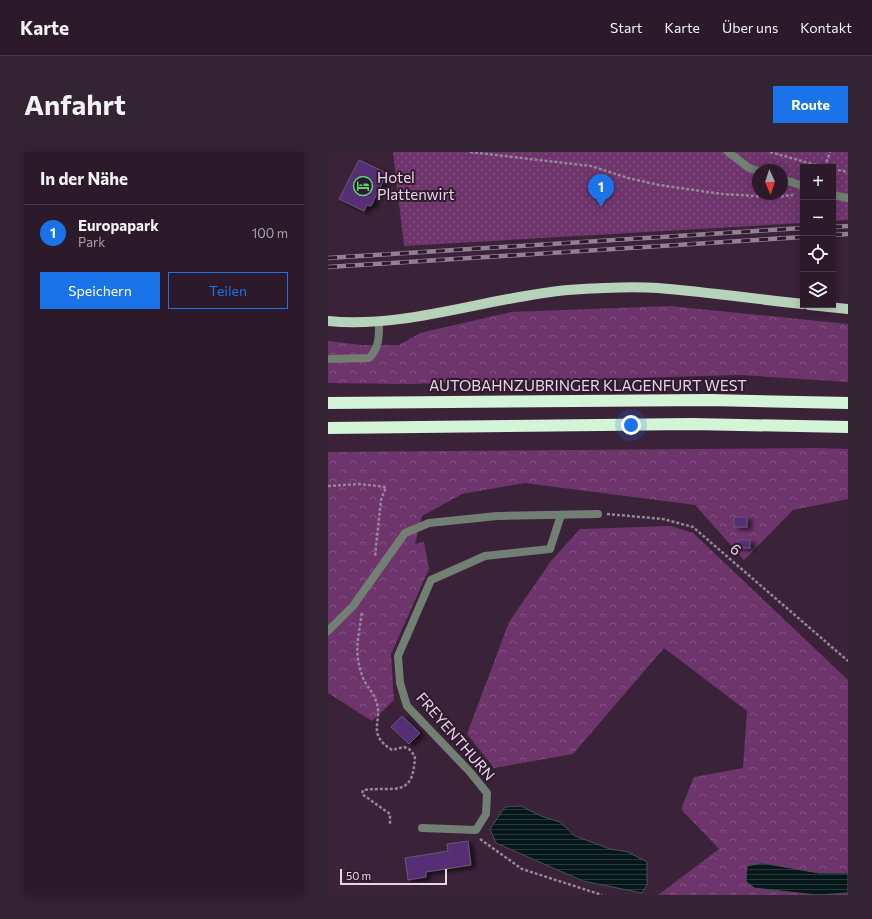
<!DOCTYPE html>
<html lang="de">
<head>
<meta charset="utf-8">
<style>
	body { margin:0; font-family:Commissioner,sans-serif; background:#342333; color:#f1f3f6 }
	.controls { position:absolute; right:12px; top:12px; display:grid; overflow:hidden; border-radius:0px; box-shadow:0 2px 10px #0003 }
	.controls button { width:36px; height:36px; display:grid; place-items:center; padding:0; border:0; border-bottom:1px solid #483847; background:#2c1a2b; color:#f1f3f6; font:20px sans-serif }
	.compass { position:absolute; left:424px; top:12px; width:36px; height:36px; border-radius:50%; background:#2c1a2b; box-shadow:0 2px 10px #0003; rotate:177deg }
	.scale { position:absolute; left:12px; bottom:10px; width:107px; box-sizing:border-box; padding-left:4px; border:2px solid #e6d6e5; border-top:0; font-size:11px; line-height:14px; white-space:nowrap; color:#e6d6e5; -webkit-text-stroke:3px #30192f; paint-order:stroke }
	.you { position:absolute; left:303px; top:273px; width:14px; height:14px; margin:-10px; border:3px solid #fff; border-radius:50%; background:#1a73e8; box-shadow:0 0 0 6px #1a73e833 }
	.badge { display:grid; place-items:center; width:26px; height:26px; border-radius:50%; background:#1a73e8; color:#fff; font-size:13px; font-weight:700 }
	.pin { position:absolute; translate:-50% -33px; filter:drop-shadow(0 1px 2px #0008) }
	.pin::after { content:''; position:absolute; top:21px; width:14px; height:12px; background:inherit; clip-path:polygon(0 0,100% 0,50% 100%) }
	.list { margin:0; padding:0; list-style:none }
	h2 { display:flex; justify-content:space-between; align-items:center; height:52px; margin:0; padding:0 16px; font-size:17px }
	h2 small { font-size:13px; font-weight:400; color:#a6a1a9 }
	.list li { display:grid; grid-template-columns:26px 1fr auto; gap:12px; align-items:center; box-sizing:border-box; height:56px; padding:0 16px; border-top:1px solid #483847 }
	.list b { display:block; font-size:15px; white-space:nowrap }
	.list p { margin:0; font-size:13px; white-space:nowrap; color:#a6a1a9 }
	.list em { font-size:13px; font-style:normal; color:#a6a1a9 }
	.actions { display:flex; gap:8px; padding:12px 16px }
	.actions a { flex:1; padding:9px 0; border:1px solid #1a73e8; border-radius:0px; text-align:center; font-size:14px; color:#1a73e8 }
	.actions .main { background:#1a73e8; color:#fff }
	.icon { flex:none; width:22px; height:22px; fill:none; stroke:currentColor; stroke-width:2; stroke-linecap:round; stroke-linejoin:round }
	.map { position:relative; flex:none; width:520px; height:743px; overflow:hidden; border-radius:0px }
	header { display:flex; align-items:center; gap:24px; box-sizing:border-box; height:56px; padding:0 20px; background:#2c1a2b; border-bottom:1px solid #483847 }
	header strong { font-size:19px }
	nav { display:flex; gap:22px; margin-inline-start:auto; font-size:14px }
	.intro { display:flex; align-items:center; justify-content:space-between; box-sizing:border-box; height:96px; padding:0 24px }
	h1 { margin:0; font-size:28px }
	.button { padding:10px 18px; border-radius:0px; background:#1a73e8; color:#fff; font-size:14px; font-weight:700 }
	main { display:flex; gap:24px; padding:0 24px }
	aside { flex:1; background:#2c1a2b; border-radius:0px; box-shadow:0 2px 10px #0003 }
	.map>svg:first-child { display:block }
	.forest { fill:url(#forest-crowns) }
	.park { fill:url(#park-dots); fill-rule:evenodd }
	.water { fill:url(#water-rules); stroke:#495056 }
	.building { fill:#562f74; stroke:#675775; filter:url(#shadow) }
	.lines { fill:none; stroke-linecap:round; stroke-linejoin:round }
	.path { stroke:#988597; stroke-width:2.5; stroke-dasharray:3 2; stroke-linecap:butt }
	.lane { stroke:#727f73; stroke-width:8 }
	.street { stroke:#727f73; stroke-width:8 }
	.primary { stroke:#b7d2ba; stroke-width:10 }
	.highway { stroke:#d3f4d6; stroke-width:12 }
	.rail-casing { stroke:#948093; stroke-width:4.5 }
	.rail { stroke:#30192f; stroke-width:3; stroke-dasharray:9; stroke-linecap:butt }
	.labels { text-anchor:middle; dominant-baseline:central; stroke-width:4; stroke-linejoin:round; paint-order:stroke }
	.poi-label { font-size:15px; fill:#e6d6e5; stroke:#30192f; text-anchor:start }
	.street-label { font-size:15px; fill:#e6d6e5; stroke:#30192f }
</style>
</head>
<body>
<header>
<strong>Karte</strong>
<nav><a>Start</a><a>Karte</a><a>Über uns</a><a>Kontakt</a></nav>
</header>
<div class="intro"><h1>Anfahrt</h1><a class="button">Route</a></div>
<main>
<aside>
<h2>In der Nähe<small></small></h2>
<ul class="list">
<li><span class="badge">1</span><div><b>Europapark</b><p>Park</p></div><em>100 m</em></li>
</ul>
<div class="actions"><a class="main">Speichern</a><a>Teilen</a></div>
</aside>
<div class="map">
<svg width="520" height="743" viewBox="0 0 520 743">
	<defs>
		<pattern id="forest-crowns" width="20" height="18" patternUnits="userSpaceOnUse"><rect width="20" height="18" fill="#6e356c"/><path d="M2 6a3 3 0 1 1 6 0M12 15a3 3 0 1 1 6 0" fill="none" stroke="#835281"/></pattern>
		<pattern id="park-dots" width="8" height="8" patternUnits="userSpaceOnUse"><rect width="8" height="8" fill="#6e356c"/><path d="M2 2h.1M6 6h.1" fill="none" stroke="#835281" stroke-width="1.8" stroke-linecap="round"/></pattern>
		<pattern id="water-rules" width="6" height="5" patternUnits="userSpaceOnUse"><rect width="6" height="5" fill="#061719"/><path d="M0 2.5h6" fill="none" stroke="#2a383a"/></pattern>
		<filter id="shadow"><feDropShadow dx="4.5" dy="2.5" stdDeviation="2" flood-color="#0009"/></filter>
	</defs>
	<rect width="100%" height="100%" fill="#3a2239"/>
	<!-- forest -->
	<g class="forest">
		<path d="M341,154L520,172V230L412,223L79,232L0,231V189L33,193H71L92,181L183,160Z"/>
		<path d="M488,296L520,297V347L465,358L416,408L367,353L197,331L134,342L94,364L87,392L96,390L101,417L63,502L66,548L44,569L0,541V300Z"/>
		<path d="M343,374L365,381L520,528V721H491L434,711L426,736L489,743L520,741V743H330L391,697L353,657L366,625L415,616L419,559L336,496L245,602L166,616L139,582L181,470L223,409L252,377Z"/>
	</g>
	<!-- park -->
	<path class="park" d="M65,0H520V68L505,69V15H475V71L76,94ZM430,18H454V42H430Z"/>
	<!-- water -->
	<g class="water">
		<path d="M193,654L213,664L232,670L247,684L282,697L300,700L319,710V733L314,741L255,729L168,691L162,677L177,655Z"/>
		<path d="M434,711L491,721H520V741L489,743L426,736L418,729L419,714Z"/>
	</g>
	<!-- building -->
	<g class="building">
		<path d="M31,8L59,21L43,54L39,53L36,59L11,47Z"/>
		<rect x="406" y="365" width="13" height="10"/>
		<rect x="410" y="388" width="12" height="8"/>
		<path d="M74,564L92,581L81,592L63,575Z"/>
		<path d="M140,689L143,713L98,720V725L80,728L77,706L120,699L119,692Z"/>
	</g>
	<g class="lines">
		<!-- path -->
		<g class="path">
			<path d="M142,0L263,14L300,26L331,33L394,42L445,45L465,43"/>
			<path d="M442,0L495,15"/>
			<path d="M497,15L502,0"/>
			<path d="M505,17L520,20"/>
			<path d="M0,334L31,332L58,335L53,348L47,404"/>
			<path d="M279,362L335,367L365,375L520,509"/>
			<path d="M34,461C30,487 25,502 36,528C39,535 46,541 48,549C56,569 37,581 64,598L76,595L81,597L87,604C85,647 68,634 35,638L34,642L62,662V673"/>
			<path d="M152,687L194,717L274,743"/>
		</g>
		<!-- lane -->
		<path class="lane" d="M94,676L148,678L158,662L159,641L142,620L79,554L72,531L70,504L103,428L157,404L222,397L233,363"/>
		<!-- street -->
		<g class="street">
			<path d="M400,0L421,16L430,19"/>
			<path d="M454,27L475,34"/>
			<path d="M505,43L520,46"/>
			<path d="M0,207L41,206C52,195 51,183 51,169"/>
			<path d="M0,479L25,454L77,381L101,371L169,364L270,362"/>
		</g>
		<!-- primary -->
		<g class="primary">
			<path d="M481,153L520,157"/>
			<path d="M0,169C78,177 161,145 240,138C269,136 301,134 330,136C379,140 427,147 475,152"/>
		</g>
		<!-- highway -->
		<g class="highway">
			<path d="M0,251L382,248L520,251"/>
			<path d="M0,276L364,272L520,275"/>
		</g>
		<!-- rail casing -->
		<g class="rail-casing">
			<g id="rail">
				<path d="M505,75L520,74"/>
				<path d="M505,83L520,82"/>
				<path d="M0,106L475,76"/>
				<path d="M0,115L475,85"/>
			</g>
		</g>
		<!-- rail -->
		<use href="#rail" class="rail"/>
	</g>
	<!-- icons -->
	<defs>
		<g id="hotel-ring" transform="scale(1)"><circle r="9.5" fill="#30192f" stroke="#55d671" stroke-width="1.5"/><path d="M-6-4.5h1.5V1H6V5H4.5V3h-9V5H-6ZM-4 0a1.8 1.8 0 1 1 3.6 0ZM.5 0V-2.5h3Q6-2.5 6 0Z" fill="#55d671"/></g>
	</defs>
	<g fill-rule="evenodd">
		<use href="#hotel-ring" x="35" y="34"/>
	</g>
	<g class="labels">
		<!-- poi labels -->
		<g class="poi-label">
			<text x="49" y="25">Hotel<tspan x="49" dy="17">Plattenwirt</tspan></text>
		</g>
		<!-- street labels -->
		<g class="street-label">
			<text x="260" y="233">AUTOBAHNZUBRINGER KLAGENFURT WEST</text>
			<text transform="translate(408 397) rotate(41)">6</text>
			<text transform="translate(128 584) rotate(49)">FREYENTHURN</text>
		</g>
	</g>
</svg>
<div class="controls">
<button>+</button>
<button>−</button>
<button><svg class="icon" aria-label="locate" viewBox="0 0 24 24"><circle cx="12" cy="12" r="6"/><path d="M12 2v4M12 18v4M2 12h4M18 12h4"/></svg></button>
<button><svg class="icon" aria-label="layers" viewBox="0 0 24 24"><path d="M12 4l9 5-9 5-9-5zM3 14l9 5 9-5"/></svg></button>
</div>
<svg class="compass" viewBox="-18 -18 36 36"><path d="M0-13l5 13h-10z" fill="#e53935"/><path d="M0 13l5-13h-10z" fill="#a6a1a9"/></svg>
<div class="scale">50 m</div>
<div class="you"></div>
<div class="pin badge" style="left:273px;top:55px">1</div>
</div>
</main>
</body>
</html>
